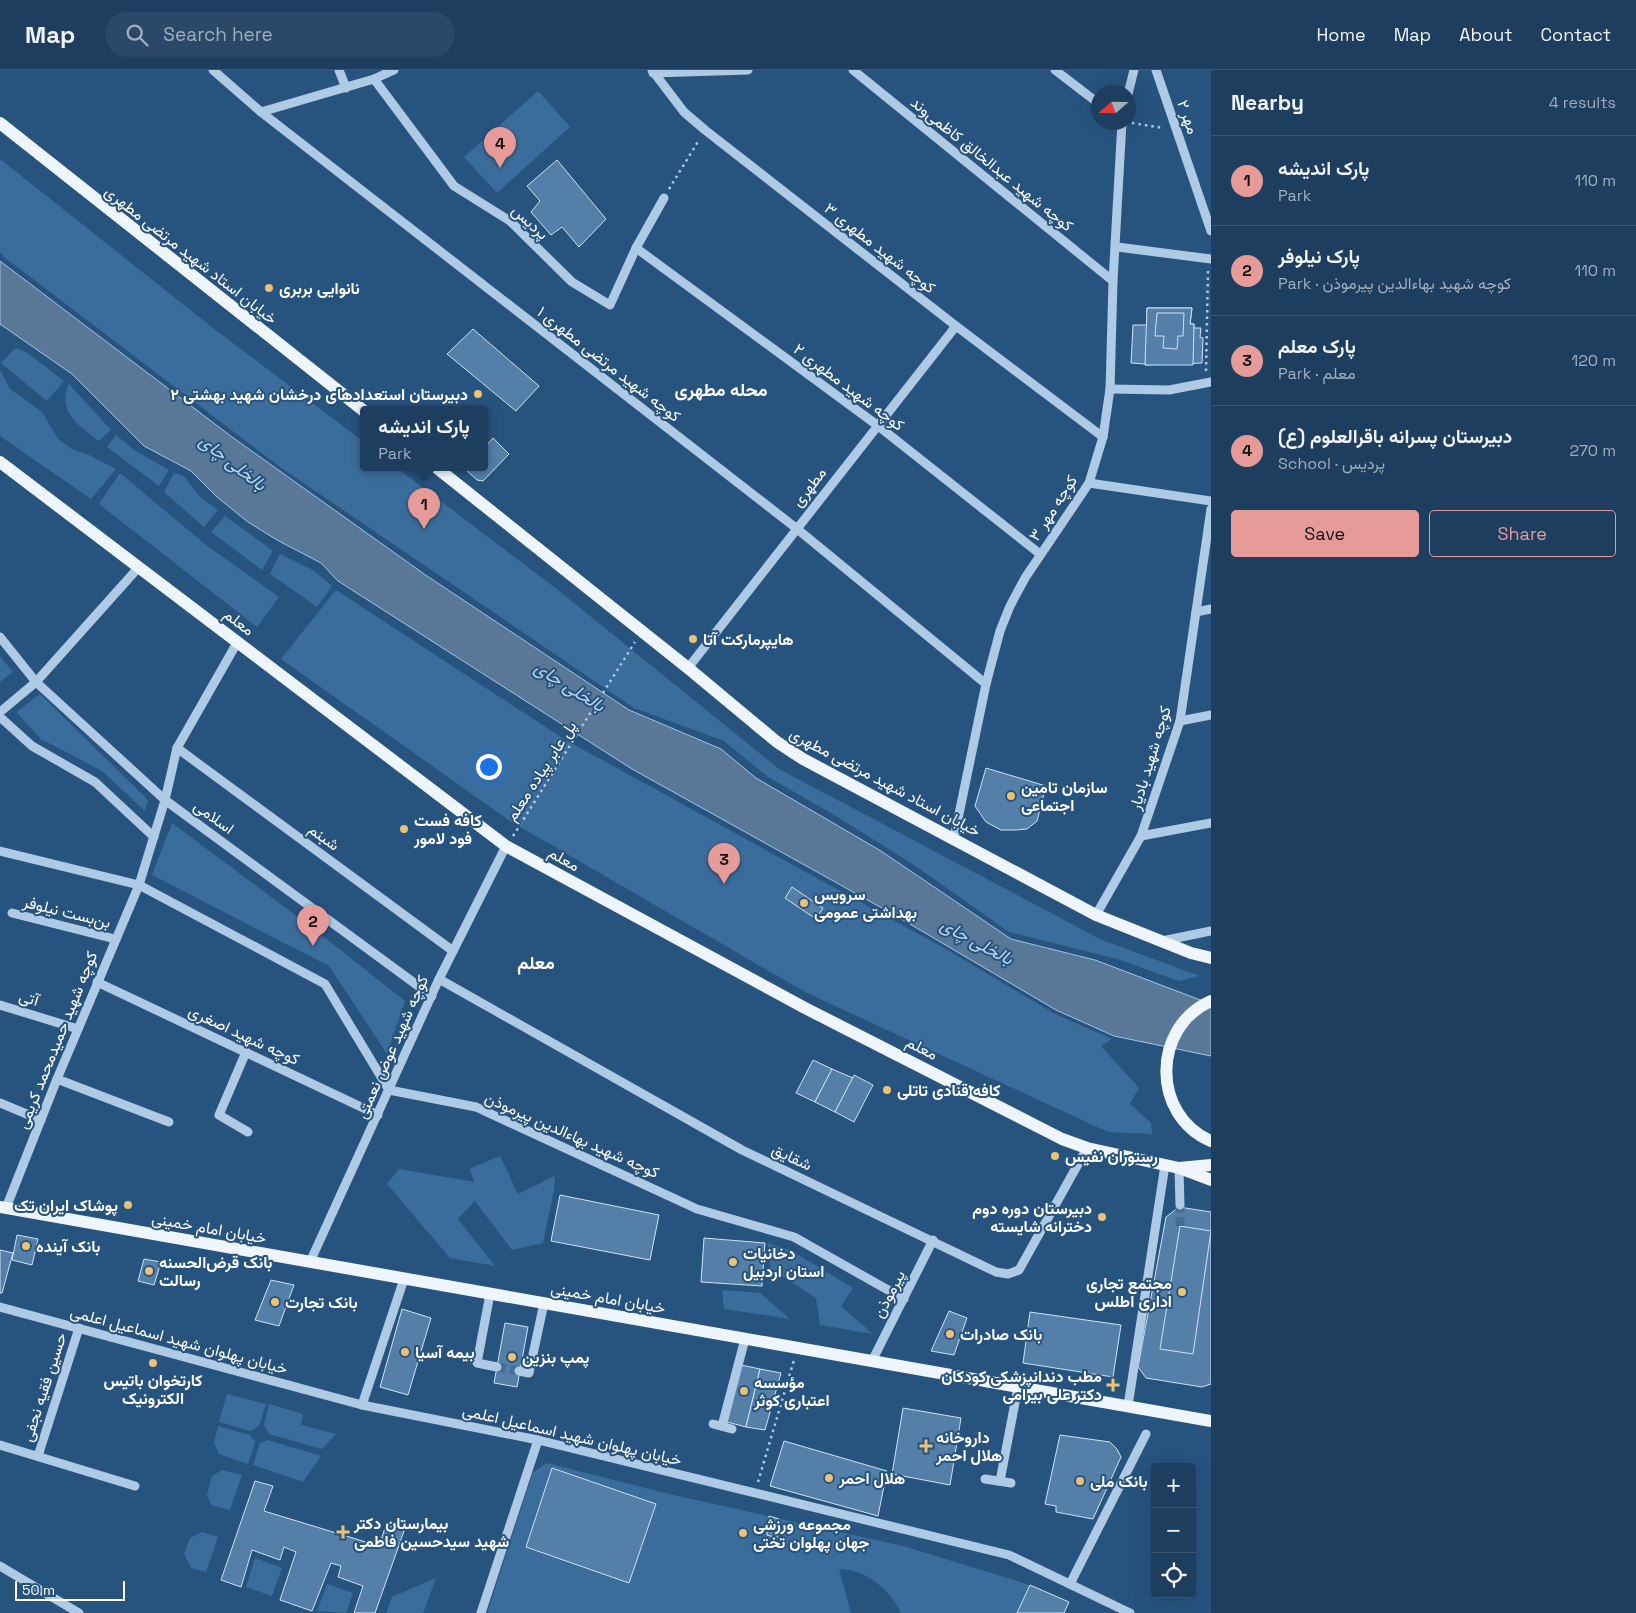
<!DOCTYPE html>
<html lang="en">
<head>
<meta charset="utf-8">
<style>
	body { margin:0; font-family:"Space Grotesk",Vazirmatn,sans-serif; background:#2a4968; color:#f1f3f6 }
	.controls { position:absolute; right:15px; bottom:15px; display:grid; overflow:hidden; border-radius:5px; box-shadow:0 5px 20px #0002 }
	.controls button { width:45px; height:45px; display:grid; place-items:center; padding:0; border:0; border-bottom:1px solid #3b5774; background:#1d3e5f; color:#f1f3f6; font:25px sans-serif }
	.compass { position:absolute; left:1091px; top:15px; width:45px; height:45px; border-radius:50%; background:#1d3e5f; box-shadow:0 5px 20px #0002; rotate:250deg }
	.scale { position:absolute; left:15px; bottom:12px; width:110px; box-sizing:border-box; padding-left:5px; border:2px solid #fff; border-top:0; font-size:14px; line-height:18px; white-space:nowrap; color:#fff; -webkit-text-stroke:4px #27537f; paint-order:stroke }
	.you { position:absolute; left:488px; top:696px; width:18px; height:18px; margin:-12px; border:4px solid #fff; border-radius:50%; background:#1a73e8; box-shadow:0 0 0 8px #1a73e833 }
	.badge { display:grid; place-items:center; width:32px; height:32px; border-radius:50%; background:#e69b98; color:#111; font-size:16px; font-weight:700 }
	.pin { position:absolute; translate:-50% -41px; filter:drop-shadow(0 1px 2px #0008) }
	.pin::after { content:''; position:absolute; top:26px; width:18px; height:15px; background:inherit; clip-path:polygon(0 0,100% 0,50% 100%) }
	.popup { position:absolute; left:360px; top:336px; width:128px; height:65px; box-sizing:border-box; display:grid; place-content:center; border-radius:5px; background:#1d3e5f; filter:drop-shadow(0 1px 4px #0005); font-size:16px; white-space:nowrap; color:#a0aebd }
	.popup b { font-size:19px; color:#f1f3f6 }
	.popup::after { content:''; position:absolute; left:50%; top:100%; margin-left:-10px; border:10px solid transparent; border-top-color:#1d3e5f }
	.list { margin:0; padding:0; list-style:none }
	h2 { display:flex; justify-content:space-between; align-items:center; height:65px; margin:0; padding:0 20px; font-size:21px }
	h2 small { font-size:16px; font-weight:400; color:#a0aebd }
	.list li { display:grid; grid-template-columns:32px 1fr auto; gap:15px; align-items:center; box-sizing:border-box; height:90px; padding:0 20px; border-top:1px solid #3b5774 }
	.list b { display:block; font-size:19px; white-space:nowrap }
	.list p { margin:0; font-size:16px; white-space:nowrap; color:#a0aebd }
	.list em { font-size:16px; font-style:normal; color:#a0aebd }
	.actions { display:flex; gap:10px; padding:15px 20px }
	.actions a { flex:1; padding:11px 0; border:1px solid #e69b98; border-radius:5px; text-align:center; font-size:18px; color:#e69b98 }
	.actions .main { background:#e69b98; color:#111 }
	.icon { flex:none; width:28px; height:28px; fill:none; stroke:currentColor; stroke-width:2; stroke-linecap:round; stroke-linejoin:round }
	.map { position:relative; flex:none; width:1211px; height:1543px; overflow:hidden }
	header { display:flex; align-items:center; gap:30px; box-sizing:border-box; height:70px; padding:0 25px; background:#1d3e5f; border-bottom:1px solid #3b5774 }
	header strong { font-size:24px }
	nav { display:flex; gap:28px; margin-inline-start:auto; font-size:18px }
	.search { width:350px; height:45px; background:#2a4968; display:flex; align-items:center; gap:12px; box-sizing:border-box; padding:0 18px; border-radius:28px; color:#a0aebd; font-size:19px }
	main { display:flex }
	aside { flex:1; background:#1d3e5f }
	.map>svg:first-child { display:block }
	.green { fill:#3b6d9c; fill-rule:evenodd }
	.water { fill:#597897; stroke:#a2c6e6 }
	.building { fill:#547fa9; stroke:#d0e3f4 }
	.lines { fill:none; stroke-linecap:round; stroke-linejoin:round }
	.minor-tunnel { stroke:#476d92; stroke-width:9; stroke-dasharray:9 4.5; stroke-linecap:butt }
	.path { stroke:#aecae5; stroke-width:2.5; stroke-dasharray:2.5 4; stroke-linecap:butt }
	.minor { stroke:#aecae5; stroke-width:9 }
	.major { stroke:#eef5fd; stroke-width:12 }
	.poi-dot { fill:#edc274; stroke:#27537f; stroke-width:2 }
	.labels { text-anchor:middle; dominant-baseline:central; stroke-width:4; stroke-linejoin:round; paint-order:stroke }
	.street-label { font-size:16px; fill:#fff; stroke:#27537f }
	.poi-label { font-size:16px; font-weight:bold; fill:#fff; stroke:#27537f; text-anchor:start }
	.neighbourhood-label { font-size:18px; font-weight:bold; fill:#fff; stroke:#27537f }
	.water-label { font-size:18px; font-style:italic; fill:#b9d4ed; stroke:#27537f }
</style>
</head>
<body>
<header>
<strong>Map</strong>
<div class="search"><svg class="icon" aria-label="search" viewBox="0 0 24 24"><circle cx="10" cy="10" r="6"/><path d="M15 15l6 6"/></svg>Search here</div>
<nav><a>Home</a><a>Map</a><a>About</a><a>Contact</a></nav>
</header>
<main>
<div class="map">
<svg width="1211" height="1543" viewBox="0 0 1211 1543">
	<rect width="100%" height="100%" fill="#27537f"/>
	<!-- green -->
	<g class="green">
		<path d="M538,21L570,57L497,123L464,87Z"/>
		<path d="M0,89L213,258L364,372V398H397L558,520L779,699L1102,870L1200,906L1179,911L1117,889L1009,862L914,795L836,746L768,707L724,671L634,638L280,397L4,187L0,182Z"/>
		<path d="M15,278L26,282L64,311L47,331L1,293Z"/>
		<path d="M0,300L10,319L42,342L58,369L72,379L89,385L116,399L91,429L0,366Z"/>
		<path d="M69,314L111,360L99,371C78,355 57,342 69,314Z"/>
		<path d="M116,365L134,380L169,400L159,416L107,377Z"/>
		<path d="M120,403L206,475L279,527L257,557L99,434Z"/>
		<path d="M174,403L184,406L199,426L218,440L204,457L164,422Z"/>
		<path d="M225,446L273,481L262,500L211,462Z"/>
		<path d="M280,484L313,500L332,516L317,537L270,504Z"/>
		<path d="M336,520L564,669L944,878L1055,944L1112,969L1101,976L1139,1018L1130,1034L1151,1053L1152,1064L1108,1062L805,922L510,751L281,589Z"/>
		<path d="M0,586L13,602L0,612Z"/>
		<path d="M40,624L148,730L145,741L102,701L41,669L16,642Z"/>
		<path d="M172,753L310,856L405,931L387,984L329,896L152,805Z"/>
		<path d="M500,1086L518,1124L555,1106L554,1120L543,1173L512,1180L475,1131L458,1149L495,1196L450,1188L387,1114L399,1099L475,1112L469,1099Z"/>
		<path d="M768,1173L790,1180L853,1218L841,1236L873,1264L820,1255L816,1228L770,1198Z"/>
		<path d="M722,1220L760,1223L790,1249L724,1239Z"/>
		<path d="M227,1324L266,1334L259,1356L251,1361L219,1352Z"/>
		<path d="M269,1334L303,1344L301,1355L336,1364L322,1379L269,1364L264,1355Z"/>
		<path d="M218,1356L250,1365L255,1372L248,1394L219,1384L214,1373Z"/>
		<path d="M268,1370L321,1386L303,1412L253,1395L260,1373Z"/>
		<path d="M547,1393L669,1424L903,1476L1030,1515L1017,1543H901C891,1520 865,1499 839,1499L851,1543H487L533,1402ZM552,1398L655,1434L629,1512L526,1477Z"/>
		<path d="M222,1400L242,1405L230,1440L211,1435L207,1425L212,1406Z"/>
		<path d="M202,1462L218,1467L206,1502L191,1498L184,1484L190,1468Z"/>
		<path d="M255,1488L282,1498L272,1526L246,1517Z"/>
		<path d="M436,1508L423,1543H386L392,1527Z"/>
		<path d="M327,1514L353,1523L346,1543L317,1541Z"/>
	</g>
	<!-- water -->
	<path class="water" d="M0,191L232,367L427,506L629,640L721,679L756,708L881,781L1011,869L1095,890L1211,934V986L1114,966L1056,940L898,847L632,699L338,511L321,493L277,470L248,452L217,427L191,401L144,376L72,304L0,254Z"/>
	<!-- building -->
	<g class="building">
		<path d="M557,90L606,149L579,177L562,157L551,165L531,142L540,131L527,116Z"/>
		<path d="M1147,238H1192L1190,254H1194V258H1201L1200,267L1203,268L1202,293L1145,295V294L1131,293L1133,255H1147Z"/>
		<path d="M1147,238H1192L1190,254H1194L1193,295H1145Z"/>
		<path d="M1157,243H1184L1183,266H1178L1177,279L1163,278L1164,266H1155Z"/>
		<path d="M473,259L539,316L516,341L447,284Z"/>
		<path d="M493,368L509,384L483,411L477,410L465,399L484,398V378Z"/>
		<path d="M986,698L1046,716L1037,751L1027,759L1016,760H1001L986,752L975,736Z"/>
		<path d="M792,817L823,838L816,849L785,828Z"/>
		<path d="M813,990L832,999L815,1032L796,1023Z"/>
		<path d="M832,999L853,1008L835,1042L815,1032Z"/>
		<path d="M854,1005L873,1015L854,1052L835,1042Z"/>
		<path d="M560,1125L659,1145L650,1190L551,1171Z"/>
		<path d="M1179,1137L1211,1142V1314L1202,1317L1146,1308L1138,1297L1166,1147Z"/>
		<path d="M1180,1156L1211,1161L1193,1284L1160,1279Z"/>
		<path d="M17,1165L38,1169L32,1195L12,1190Z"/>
		<path d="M704,1168L765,1173L762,1216L701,1212Z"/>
		<path d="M0,1180L13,1183L2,1223H0Z"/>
		<path d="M144,1189L161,1192L154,1215L138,1211Z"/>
		<path d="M271,1210L294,1215L279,1256L255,1250Z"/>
		<path d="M402,1239L431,1248L408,1325L380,1317Z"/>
		<path d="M949,1241L967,1248L954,1285L931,1281Z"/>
		<path d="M1030,1242L1121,1255L1113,1307L1023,1293Z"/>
		<path d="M505,1253L528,1257L517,1317L494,1313Z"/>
		<path d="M741,1295L760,1299L746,1357L727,1352Z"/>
		<path d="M760,1299L781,1303L765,1360L746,1357Z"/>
		<path d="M903,1338L961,1348L950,1415L892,1404Z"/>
		<path d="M1060,1365L1110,1372L1117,1379L1121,1387L1093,1449L1056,1442V1436L1045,1434Z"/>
		<path d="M784,1371L887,1401L878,1446L770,1416Z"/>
		<path d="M552,1398L656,1434L629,1513L526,1477Z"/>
		<path d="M255,1411L273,1416L264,1441L379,1476L386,1455L404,1461L375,1543H354L363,1516L338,1507L341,1496L331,1493L312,1541L280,1530L296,1482L284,1477L280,1490L252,1480L241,1517L221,1510Z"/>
		<path d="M769,1446L779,1449L777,1468L767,1465Z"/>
		<path d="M1030,1515L1069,1532L1064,1543H1017Z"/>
	</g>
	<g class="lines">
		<!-- minor-tunnel -->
		<g class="minor-tunnel">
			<path d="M1180,1156V1135"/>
			<path d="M497,1297L519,1301"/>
		</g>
		<!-- path -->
		<g class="path">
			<path d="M1132,53L1164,58"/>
			<path d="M669,119L699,70"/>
			<path d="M1206,301L1208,200"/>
			<path d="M513,766L635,572"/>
			<path d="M758,1412L794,1290"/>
		</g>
		<!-- minor -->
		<g class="minor">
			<path d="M213,0L261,42L796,458L986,614"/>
			<path d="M339,0L346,18"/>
			<path d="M394,0L374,9L454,116L510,151L572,212L610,235L636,178L664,128"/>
			<path d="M652,0L684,42L705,60L956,256L1103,367"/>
			<path d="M853,0L1113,211"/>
			<path d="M1055,0L1098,33"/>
			<path d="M1156,0L1211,161"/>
			<path d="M653,3L748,0"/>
			<path d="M1128,24L1134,0"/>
			<path d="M261,42L374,9"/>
			<path d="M1117,177L1211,189"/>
			<path d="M636,178L877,355L1040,484"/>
			<path d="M1110,319L1169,320L1211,312"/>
			<path d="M1089,413L1211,431"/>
			<path d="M1196,542L1211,539"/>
			<path d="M0,567L36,612L165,730L432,926"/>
			<path d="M688,598L956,256"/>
			<path d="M0,642L36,612L138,498"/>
			<path d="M0,647L32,676L95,712L154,767"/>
			<path d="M1180,651L1211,645"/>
			<path d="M177,678L453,881"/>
			<path d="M1141,766L1211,753"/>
			<path d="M954,768L986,614L1000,561L1010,536L1025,508L1089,413L1103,367L1110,319L1113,211L1122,52"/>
			<path d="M0,781L139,815L325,914L389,1020L476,1037L697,1139L794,1167L904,1229"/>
			<path d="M12,843L115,869"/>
			<path d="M1096,845L1141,766L1180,651L1211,439"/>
			<path d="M1162,871L1211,861"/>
			<path d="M439,909L742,1080L996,1202L1008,1204L1019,1200L1087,1078"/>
			<path d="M97,912L378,1045"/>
			<path d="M0,935L78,959"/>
			<path d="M246,982L219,1045L248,1062"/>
			<path d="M57,1009L169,1052"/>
			<path d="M0,1033L41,1050"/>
			<path d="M1179,1098L1180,1135"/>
			<path d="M6,1138L57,1009L139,815L165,730L177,678L238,571"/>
			<path d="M310,1192L439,909L506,776"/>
			<path d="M490,1224L477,1293L497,1297"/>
			<path d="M0,1237L362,1335L538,1370L1009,1485L1130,1543"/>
			<path d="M872,1291L933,1170"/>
			<path d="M519,1301L529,1303L544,1233"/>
			<path d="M362,1335L404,1209"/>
			<path d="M1128,1336L1165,1095"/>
			<path d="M713,1354L732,1359"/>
			<path d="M722,1356L745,1269"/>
			<path d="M0,1375L135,1416"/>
			<path d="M38,1386L79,1258"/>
			<path d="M985,1409L1011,1413"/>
			<path d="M1000,1411L1018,1317"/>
			<path d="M0,1496L79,1543"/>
			<path d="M1070,1514L1146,1364"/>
			<path d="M481,1543L538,1370"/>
		</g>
		<!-- major -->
		<g class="major">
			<path d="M0,53L364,341"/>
			<path d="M0,392L506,776L805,938L1062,1069L1087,1078L1179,1098L1211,1110"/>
			<path d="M437,398L688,598L777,672L803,689L1096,845L1191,883L1211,888"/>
			<path d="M1211,931C1152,957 1151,1045 1211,1071"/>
			<path d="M1179,1098L1211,1095"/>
			<path d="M0,1137L1211,1351"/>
		</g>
	</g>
	<!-- markers -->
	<g class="poi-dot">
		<circle cx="269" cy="218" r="5"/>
		<circle cx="478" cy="324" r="5"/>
		<circle cx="693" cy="569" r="5"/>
		<circle cx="1011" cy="726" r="5"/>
		<circle cx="404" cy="759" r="5"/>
		<circle cx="804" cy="833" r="5"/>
		<circle cx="887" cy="1020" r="5"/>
		<circle cx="1055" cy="1086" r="5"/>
		<circle cx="128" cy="1135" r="5"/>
		<circle cx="1102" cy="1147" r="5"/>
		<circle cx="26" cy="1176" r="5"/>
		<circle cx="733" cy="1192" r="5"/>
		<circle cx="149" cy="1201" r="5"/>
		<circle cx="1182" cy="1222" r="5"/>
		<circle cx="275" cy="1232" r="5"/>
		<circle cx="950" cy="1264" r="5"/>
		<circle cx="405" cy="1282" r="5"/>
		<circle cx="512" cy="1287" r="5"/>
		<circle cx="153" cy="1293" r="5"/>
		<path d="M1110.5 1307.5h5v5h5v5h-5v5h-5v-5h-5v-5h5z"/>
		<circle cx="744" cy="1321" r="5"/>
		<path d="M923.5 1368.5h5v5h5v5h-5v5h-5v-5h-5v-5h5z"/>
		<circle cx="829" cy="1408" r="5"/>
		<circle cx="1080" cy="1411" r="5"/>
		<path d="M340.5 1454.5h5v5h5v5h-5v5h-5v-5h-5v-5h5z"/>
		<circle cx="743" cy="1463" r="5"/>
	</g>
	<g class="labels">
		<!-- street labels -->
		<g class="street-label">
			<text transform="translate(1188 47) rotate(71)">مهر ۲</text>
			<text transform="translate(992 94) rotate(39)">کوچه شهید عبدالخالق کاظمی‌وند</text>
			<text transform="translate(530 152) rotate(42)">پردیس</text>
			<text transform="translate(880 178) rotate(38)">کوچه شهید مطهری ۳</text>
			<text transform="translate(191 185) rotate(38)">خیابان استاد شهید مرتضی مطهری</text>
			<text transform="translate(609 294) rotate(38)">کوچه شهید مرتضی مطهری ۱</text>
			<text transform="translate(849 317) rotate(37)">کوچه شهید مطهری ۲</text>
			<text transform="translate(809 417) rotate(-52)">مطهری</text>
			<text transform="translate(1053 438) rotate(-57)">کوچه مهر ۳</text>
			<text transform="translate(239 552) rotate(37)">معلم</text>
			<text transform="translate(1150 688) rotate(-73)">کوچه شهید بادیار</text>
			<text transform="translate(541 701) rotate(-57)">پل عابر پیاده معلم</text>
			<text transform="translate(885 712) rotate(28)">خیابان استاد شهید مرتضی مطهری</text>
			<text transform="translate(214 747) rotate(36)">اسلامی</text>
			<text transform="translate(324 767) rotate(36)">شبنم</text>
			<text transform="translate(564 789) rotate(29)">معلم</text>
			<text transform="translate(67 842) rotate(14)">بن‌بست نیلوفر</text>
			<text transform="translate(29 928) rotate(17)">آتی</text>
			<text transform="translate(244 965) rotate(25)">کوچه شهید اصغری</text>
			<text transform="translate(57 970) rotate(-68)">کوچه شهید حمیدمحمد کریمی</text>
			<text transform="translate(392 977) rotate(-66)">کوچه شهید عوض نعمتی</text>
			<text transform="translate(922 978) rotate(27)">معلم</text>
			<text transform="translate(572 1065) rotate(24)">کوچه شهید بهاءالدین پیرموذن</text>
			<text transform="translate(792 1087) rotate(25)">شقایق</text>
			<text transform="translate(209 1158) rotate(10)">خیابان امام خمینی</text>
			<text transform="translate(889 1224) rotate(-63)">پیرموذن</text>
			<text transform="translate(608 1228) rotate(10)">خیابان امام خمینی</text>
			<text transform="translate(179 1270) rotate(15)">خیابان پهلوان شهید اسماعیل اعلمی</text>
			<text transform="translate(44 1317) rotate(-72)">حسین فقیه نجفی</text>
			<text transform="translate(572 1365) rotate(13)">خیابان پهلوان شهید اسماعیل اعلمی</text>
		</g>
		<!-- poi labels -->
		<g class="poi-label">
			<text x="279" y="218">نانوایی بربری</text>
			<text x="468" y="324" text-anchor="end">دبیرستان استعدادهای درخشان شهید بهشتی ۲</text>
			<text x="703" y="569">هایپرمارکت آتا</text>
			<text x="1021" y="717">سازمان تامین<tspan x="1021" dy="18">اجتماعی</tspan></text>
			<text x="414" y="750">کافه فست<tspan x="414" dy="18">فود لامور</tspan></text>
			<text x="814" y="824">سرویس<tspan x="814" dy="18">بهداشتی عمومی</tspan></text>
			<text x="897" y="1020">کافه قنادی تاتلی</text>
			<text x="1065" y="1086">رستوران نفیس</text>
			<text x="118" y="1135" text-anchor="end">پوشاک ایران تک</text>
			<text x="1092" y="1138" text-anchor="end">دبیرستان دوره دوم<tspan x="1092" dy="18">دخترانه شایسته</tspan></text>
			<text x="36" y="1176">بانک آینده</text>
			<text x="743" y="1183">دخانیات<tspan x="743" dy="18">استان اردبیل</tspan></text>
			<text x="159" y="1192">بانک قرض‌الحسنه<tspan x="159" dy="18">رسالت</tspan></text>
			<text x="1172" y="1213" text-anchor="end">مجتمع تجاری<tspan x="1172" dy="18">اداری اطلس</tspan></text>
			<text x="285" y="1232">بانک تجارت</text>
			<text x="960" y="1264">بانک صادرات</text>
			<text x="415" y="1282">بیمه آسیا</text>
			<text x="522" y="1287">پمپ بنزین</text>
			<text x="1102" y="1306" text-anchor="end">مطب دندانپزشکی کودکان<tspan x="1102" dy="18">دکتر علی بیرامی</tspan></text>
			<text x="153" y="1310" text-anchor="middle">کارتخوان باتیس<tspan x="153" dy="18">الکترونیک</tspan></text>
			<text x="754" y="1312">مؤسسه<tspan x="754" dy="18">اعتباری کوثر</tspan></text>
			<text x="936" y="1367">داروخانه<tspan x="936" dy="18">هلال احمر</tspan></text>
			<text x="839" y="1408">هلال احمر</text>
			<text x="1090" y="1411">بانک ملی</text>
			<text x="354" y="1453">بیمارستان دکتر<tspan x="354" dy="18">شهید سیدحسین فاطمی</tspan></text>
			<text x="753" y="1454">مجموعه ورزشی<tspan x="753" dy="18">جهان پهلوان تختی</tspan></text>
		</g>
		<!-- neighbourhood labels -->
		<g class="neighbourhood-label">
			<text x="721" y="319">محله مطهری</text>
			<text x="536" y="892">معلم</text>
		</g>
		<!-- water labels -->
		<g class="water-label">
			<text transform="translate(233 392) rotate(38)">بالخلی چای</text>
			<text transform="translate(570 616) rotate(32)">بالخلی چای</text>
			<text transform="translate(977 871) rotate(28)">بالخلی چای</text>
		</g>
	</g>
</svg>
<div class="controls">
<button>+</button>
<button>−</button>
<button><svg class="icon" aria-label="locate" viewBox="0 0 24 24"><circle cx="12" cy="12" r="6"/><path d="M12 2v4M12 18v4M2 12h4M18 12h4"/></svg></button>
</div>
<svg class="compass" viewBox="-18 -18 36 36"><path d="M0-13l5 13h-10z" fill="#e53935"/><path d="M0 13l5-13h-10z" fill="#a0aebd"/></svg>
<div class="scale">50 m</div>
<div class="you"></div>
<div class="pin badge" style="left:424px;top:459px">1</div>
<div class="popup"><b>پارک اندیشه</b>Park</div>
<div class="pin badge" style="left:313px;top:876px">2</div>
<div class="pin badge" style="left:724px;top:814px">3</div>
<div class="pin badge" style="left:500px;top:98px">4</div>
</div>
<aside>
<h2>Nearby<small>4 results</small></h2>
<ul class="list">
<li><span class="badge">1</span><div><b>پارک اندیشه</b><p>Park</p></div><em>110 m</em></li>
<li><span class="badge">2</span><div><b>پارک نیلوفر</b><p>Park · کوچه شهید بهاءالدین پیرموذن</p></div><em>110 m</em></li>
<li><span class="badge">3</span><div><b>پارک معلم</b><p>Park · معلم</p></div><em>120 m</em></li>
<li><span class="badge">4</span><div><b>دبیرستان پسرانه باقرالعلوم (ع)</b><p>School · پردیس</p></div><em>270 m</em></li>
</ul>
<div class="actions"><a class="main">Save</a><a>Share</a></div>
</aside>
</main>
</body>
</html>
